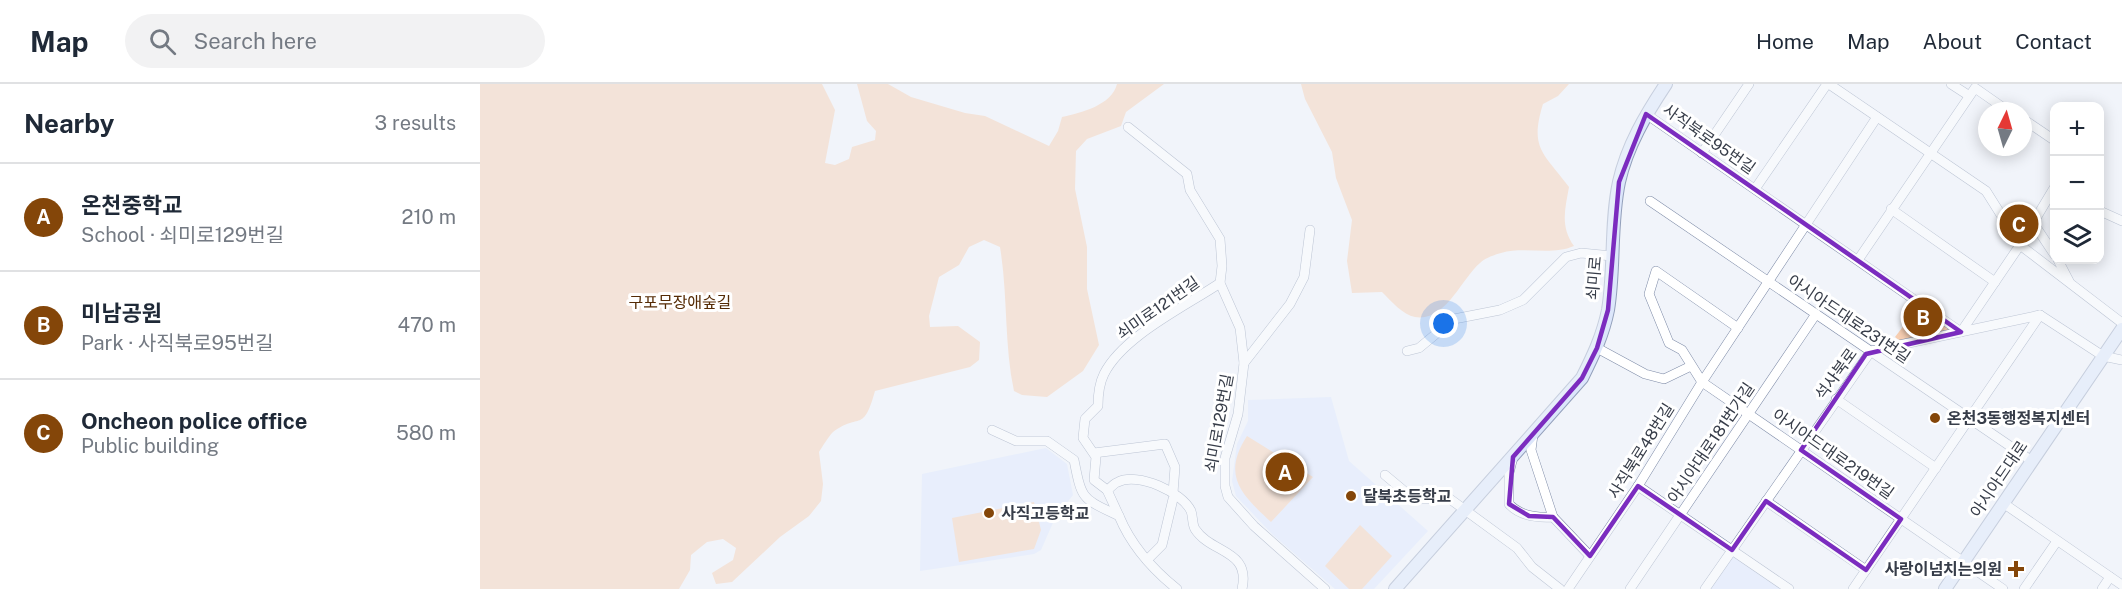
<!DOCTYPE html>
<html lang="en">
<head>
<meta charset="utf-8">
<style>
	body { margin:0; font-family:"Public Sans","Noto Sans KR",sans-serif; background:#f2f2f3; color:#1f2937 }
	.controls { position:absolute; right:18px; top:18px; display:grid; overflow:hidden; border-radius:12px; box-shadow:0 3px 15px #0003 }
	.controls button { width:54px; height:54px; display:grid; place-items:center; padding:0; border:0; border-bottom:2px solid #e0e1e3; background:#fff; color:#1f2937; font:30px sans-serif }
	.compass { position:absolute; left:1498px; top:18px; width:54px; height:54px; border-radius:50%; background:#fff; box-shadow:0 3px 15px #0003; rotate:5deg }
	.you { position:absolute; left:964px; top:240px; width:21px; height:21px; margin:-15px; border:4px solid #fff; border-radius:50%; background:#1a73e8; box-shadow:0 0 0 9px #1a73e833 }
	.badge { display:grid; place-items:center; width:39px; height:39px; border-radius:50%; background:#844609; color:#fff; font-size:20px; font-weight:700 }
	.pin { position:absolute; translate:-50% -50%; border:3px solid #fff; box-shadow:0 2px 6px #0006 }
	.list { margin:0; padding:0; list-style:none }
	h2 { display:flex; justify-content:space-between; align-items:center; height:78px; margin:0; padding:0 24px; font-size:26px }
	h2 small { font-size:20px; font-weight:400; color:#747a83 }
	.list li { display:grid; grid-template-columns:39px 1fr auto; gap:18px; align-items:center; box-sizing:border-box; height:108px; padding:0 24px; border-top:2px solid #e0e1e3 }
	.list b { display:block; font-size:22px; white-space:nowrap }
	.list p { margin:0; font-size:20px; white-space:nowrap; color:#747a83 }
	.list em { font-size:20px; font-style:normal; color:#747a83 }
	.icon { flex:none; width:33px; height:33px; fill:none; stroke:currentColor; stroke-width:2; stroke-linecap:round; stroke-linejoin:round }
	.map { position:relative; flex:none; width:1642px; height:505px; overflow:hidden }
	header { display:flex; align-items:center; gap:36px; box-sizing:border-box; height:84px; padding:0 30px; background:#fff; border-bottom:2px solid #e0e1e3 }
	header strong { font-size:28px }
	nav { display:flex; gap:33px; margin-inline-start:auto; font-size:21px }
	.search { width:420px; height:54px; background:#f2f2f3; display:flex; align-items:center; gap:15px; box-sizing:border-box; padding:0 21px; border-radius:33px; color:#747a83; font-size:22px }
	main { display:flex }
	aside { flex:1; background:#fff }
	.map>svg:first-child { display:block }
	.built { fill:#dde7fe }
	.green { fill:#f7ceb1 }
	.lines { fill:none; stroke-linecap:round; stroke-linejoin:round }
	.minor-casing { stroke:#7f8ca8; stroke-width:10 }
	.major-casing { stroke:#93a0bb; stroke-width:14 }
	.minor { stroke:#fff; stroke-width:9 }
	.major { stroke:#dce6fb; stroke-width:12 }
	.marked { fill:none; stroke:#7b2cbf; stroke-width:4.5; stroke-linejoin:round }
	.poi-dot { fill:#844609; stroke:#fff; stroke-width:2 }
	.labels { text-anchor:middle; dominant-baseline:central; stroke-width:6; stroke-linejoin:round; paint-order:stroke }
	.street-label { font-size:16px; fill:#373d49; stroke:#fff }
	.park-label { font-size:16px; fill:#552b05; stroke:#fff }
	.poi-label { font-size:16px; font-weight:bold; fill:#373d49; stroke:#fff; text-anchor:start }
</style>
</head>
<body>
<header>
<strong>Map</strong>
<div class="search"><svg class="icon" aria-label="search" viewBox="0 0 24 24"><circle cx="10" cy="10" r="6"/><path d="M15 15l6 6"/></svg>Search here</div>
<nav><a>Home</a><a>Map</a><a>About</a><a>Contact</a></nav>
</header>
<main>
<aside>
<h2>Nearby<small>3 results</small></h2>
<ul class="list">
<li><span class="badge">A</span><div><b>온천중학교</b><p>School · 쇠미로129번길</p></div><em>210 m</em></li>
<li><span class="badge">B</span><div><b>미남공원</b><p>Park · 사직북로95번길</p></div><em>470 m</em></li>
<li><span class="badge">C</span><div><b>Oncheon police office</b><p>Public building</p></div><em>580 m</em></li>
</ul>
</aside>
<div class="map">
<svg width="1642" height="505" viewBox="0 0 1642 505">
	<rect width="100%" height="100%" fill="#f1f4fa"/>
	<!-- built -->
	<g class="built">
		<path d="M851,313L869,377L948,447L894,505H855L793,451L756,412L752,397L757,360L768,337V316Z"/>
		<path d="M566,364L587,380L593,411L575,434L561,466L554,470L440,487L442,390Z"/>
		<path d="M1252,471L1301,505H1230Z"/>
	</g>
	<!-- green -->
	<g class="green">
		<path d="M0,0H342L355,26L345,79L355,81L369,75L372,63L395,56L396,47L387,37L377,0H408L431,13L485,29L505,32L569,62L578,47L582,33C601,29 632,21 637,0H684L646,28L641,42L607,55L596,67L595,105L607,163V205L619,261L603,287L567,313L542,311L534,307C524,260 528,211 520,163L504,156L489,163L479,181L459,193L449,232L450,243L478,242L500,258L499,276L490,283L395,307C383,350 380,328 353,348C348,353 343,362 339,368L343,400L341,417L329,432L300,453L252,498L236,500L232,489L253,476L256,464L243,455L227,458L211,471L210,486L199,505H0Z"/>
		<path d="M821,0H1089L1078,12L1063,20C1049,65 1064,69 1089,103C1085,126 1080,142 1094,162C1071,172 1045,162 1021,169C1014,171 1005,174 1000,179C981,195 966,238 935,233C923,231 911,217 902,208L872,209L867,177L872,136L856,94L852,68L825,15Z"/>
		<path d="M1439,222L1473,245L1420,257L1415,253Z"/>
		<path d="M767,352L833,393L791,438C762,411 741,392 767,352Z"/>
		<path d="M554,418L561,446L554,465L479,478L472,434Z"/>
		<path d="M880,441L912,472L882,505H869L845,482Z"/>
	</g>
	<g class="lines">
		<!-- minor casing -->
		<g class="minor-casing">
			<g id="minor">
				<path d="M1349,0L1506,107L1540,161L1642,239"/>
				<path d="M1471,0L1488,11"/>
				<path d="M1166,30L1481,248L1540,161L1574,104"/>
				<path d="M1543,35L1574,56"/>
				<path d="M648,43L707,90L710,106L740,155L742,182L740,199L760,244L764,279L758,330L745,374V402L748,413L774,442L845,505"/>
				<path d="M1222,69L1269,0"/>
				<path d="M1275,105L1347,0"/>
				<path d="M1170,117L1552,377"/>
				<path d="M1411,125L1515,198"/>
				<path d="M1620,127L1642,137"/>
				<path d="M1552,137L1574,170"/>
				<path d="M1378,176L1495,4L1528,27"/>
				<path d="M1578,176L1589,197"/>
				<path d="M1258,244L1176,187L1169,210L1189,259L1202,266L1222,298L1523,505"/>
				<path d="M1117,264L1165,290L1184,295L1211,282"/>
				<path d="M927,267L939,264L974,235L1020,226L1043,216L1086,173L1101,169L1132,172"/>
				<path d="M764,279L810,220L824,193L830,146"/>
				<path d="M1356,315L1456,384"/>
				<path d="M512,346L536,357H567L594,376C602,417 602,414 639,432C651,461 672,485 697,505"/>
				<path d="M1053,351L1051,366L1073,433L1110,472"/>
				<path d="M614,369L685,360L695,383L693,409"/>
				<path d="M1033,373L1029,389V420C1040,432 1057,434 1073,433"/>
				<path d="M905,391L929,411L942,415H970L1037,464L1052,483L1080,505"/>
				<path d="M1158,402L1309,505"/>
				<path d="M627,406C631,404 634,399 638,398C658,388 702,408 711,427C713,432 712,440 715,445C731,470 771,465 762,505"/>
				<path d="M1286,417L1386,486"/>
				<path d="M1523,419L1642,501"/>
				<path d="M639,432L627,406L614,396L616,373L603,354L605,335L618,322C618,311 619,300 624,290C643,252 706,222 740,199"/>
				<path d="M667,476L682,461L693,415L696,413"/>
				<path d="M1088,505L1158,402L1222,298L1397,33"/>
				<path d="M1150,505L1336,230"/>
				<path d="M1225,505L1391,267L1560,231L1623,272L1642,276"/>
				<path d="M1373,505L1560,231"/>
				<path d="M1544,505L1577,457"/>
				<path d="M1622,505L1630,493"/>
			</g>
		</g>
		<!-- major casing -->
		<g class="major-casing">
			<g id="major">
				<path d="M915,505L1102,294C1113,272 1123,251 1128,226C1135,184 1130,140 1139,98C1147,62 1166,30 1186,0"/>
				<path d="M1465,505L1642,245"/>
			</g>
		</g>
		<!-- minor -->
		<use href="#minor" class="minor"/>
		<!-- major -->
		<use href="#major" class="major"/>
	</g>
	<!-- marked area -->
	<path d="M0 0H1642V505H0ZM1166,30L1481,248L1386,270L1321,366L1421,435L1386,486L1286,417L1252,466L1158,402L1110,472L1073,433L1049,432L1029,420L1033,373L1102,294L1117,264L1128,226L1139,98Z" fill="#f1f4fa" fill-opacity=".55" fill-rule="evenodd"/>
	<path class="marked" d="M1166,30L1481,248L1386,270L1321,366L1421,435L1386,486L1286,417L1252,466L1158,402L1110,472L1073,433L1049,432L1029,420L1033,373L1102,294L1117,264L1128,226L1139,98Z"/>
	<!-- markers -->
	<g class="poi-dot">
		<circle cx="1455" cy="334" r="6"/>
		<circle cx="871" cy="412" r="6"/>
		<circle cx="509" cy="429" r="6"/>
		<path d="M1533 476h6v6h6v6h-6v6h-6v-6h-6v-6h6z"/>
	</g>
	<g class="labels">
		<!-- street labels -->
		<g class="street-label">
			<text transform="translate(1229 55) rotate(35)">사직북로95번길</text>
			<text transform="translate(1114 194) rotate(-85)">쇠미로</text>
			<text transform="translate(678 224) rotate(-35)">쇠미로121번길</text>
			<text transform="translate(1369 235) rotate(34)">아시아드대로231번길</text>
			<text transform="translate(1356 290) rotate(-54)">석사북로</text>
			<text transform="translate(739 339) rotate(-80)">쇠미로129번길</text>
			<text transform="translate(1231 359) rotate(-56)">아시아대로181번가길</text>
			<text transform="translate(1161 367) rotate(-58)">사직북로48번길</text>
			<text transform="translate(1353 370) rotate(35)">아시아드대로219번길</text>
			<text transform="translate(1519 395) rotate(-56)">아시아드대로</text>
		</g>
		<!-- park labels -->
		<g class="park-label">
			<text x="200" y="218">구포무장애숲길</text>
		</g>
		<!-- poi labels -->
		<g class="poi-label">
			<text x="1467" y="334">온천3동행정복지센터</text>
			<text x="883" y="412">달북초등학교</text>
			<text x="521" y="429">사직고등학교</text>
			<text x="1522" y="485" text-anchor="end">사랑이넘치는의원</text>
		</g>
	</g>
</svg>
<div class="controls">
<button>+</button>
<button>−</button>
<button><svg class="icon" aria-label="layers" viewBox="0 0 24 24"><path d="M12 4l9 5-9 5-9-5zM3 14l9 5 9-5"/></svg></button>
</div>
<svg class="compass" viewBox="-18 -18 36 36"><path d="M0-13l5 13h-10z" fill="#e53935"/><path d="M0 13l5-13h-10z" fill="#747a83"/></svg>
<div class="you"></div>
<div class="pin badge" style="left:805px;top:388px">A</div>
<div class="pin badge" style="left:1443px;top:233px">B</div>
<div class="pin badge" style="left:1539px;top:140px">C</div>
</div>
</main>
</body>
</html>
